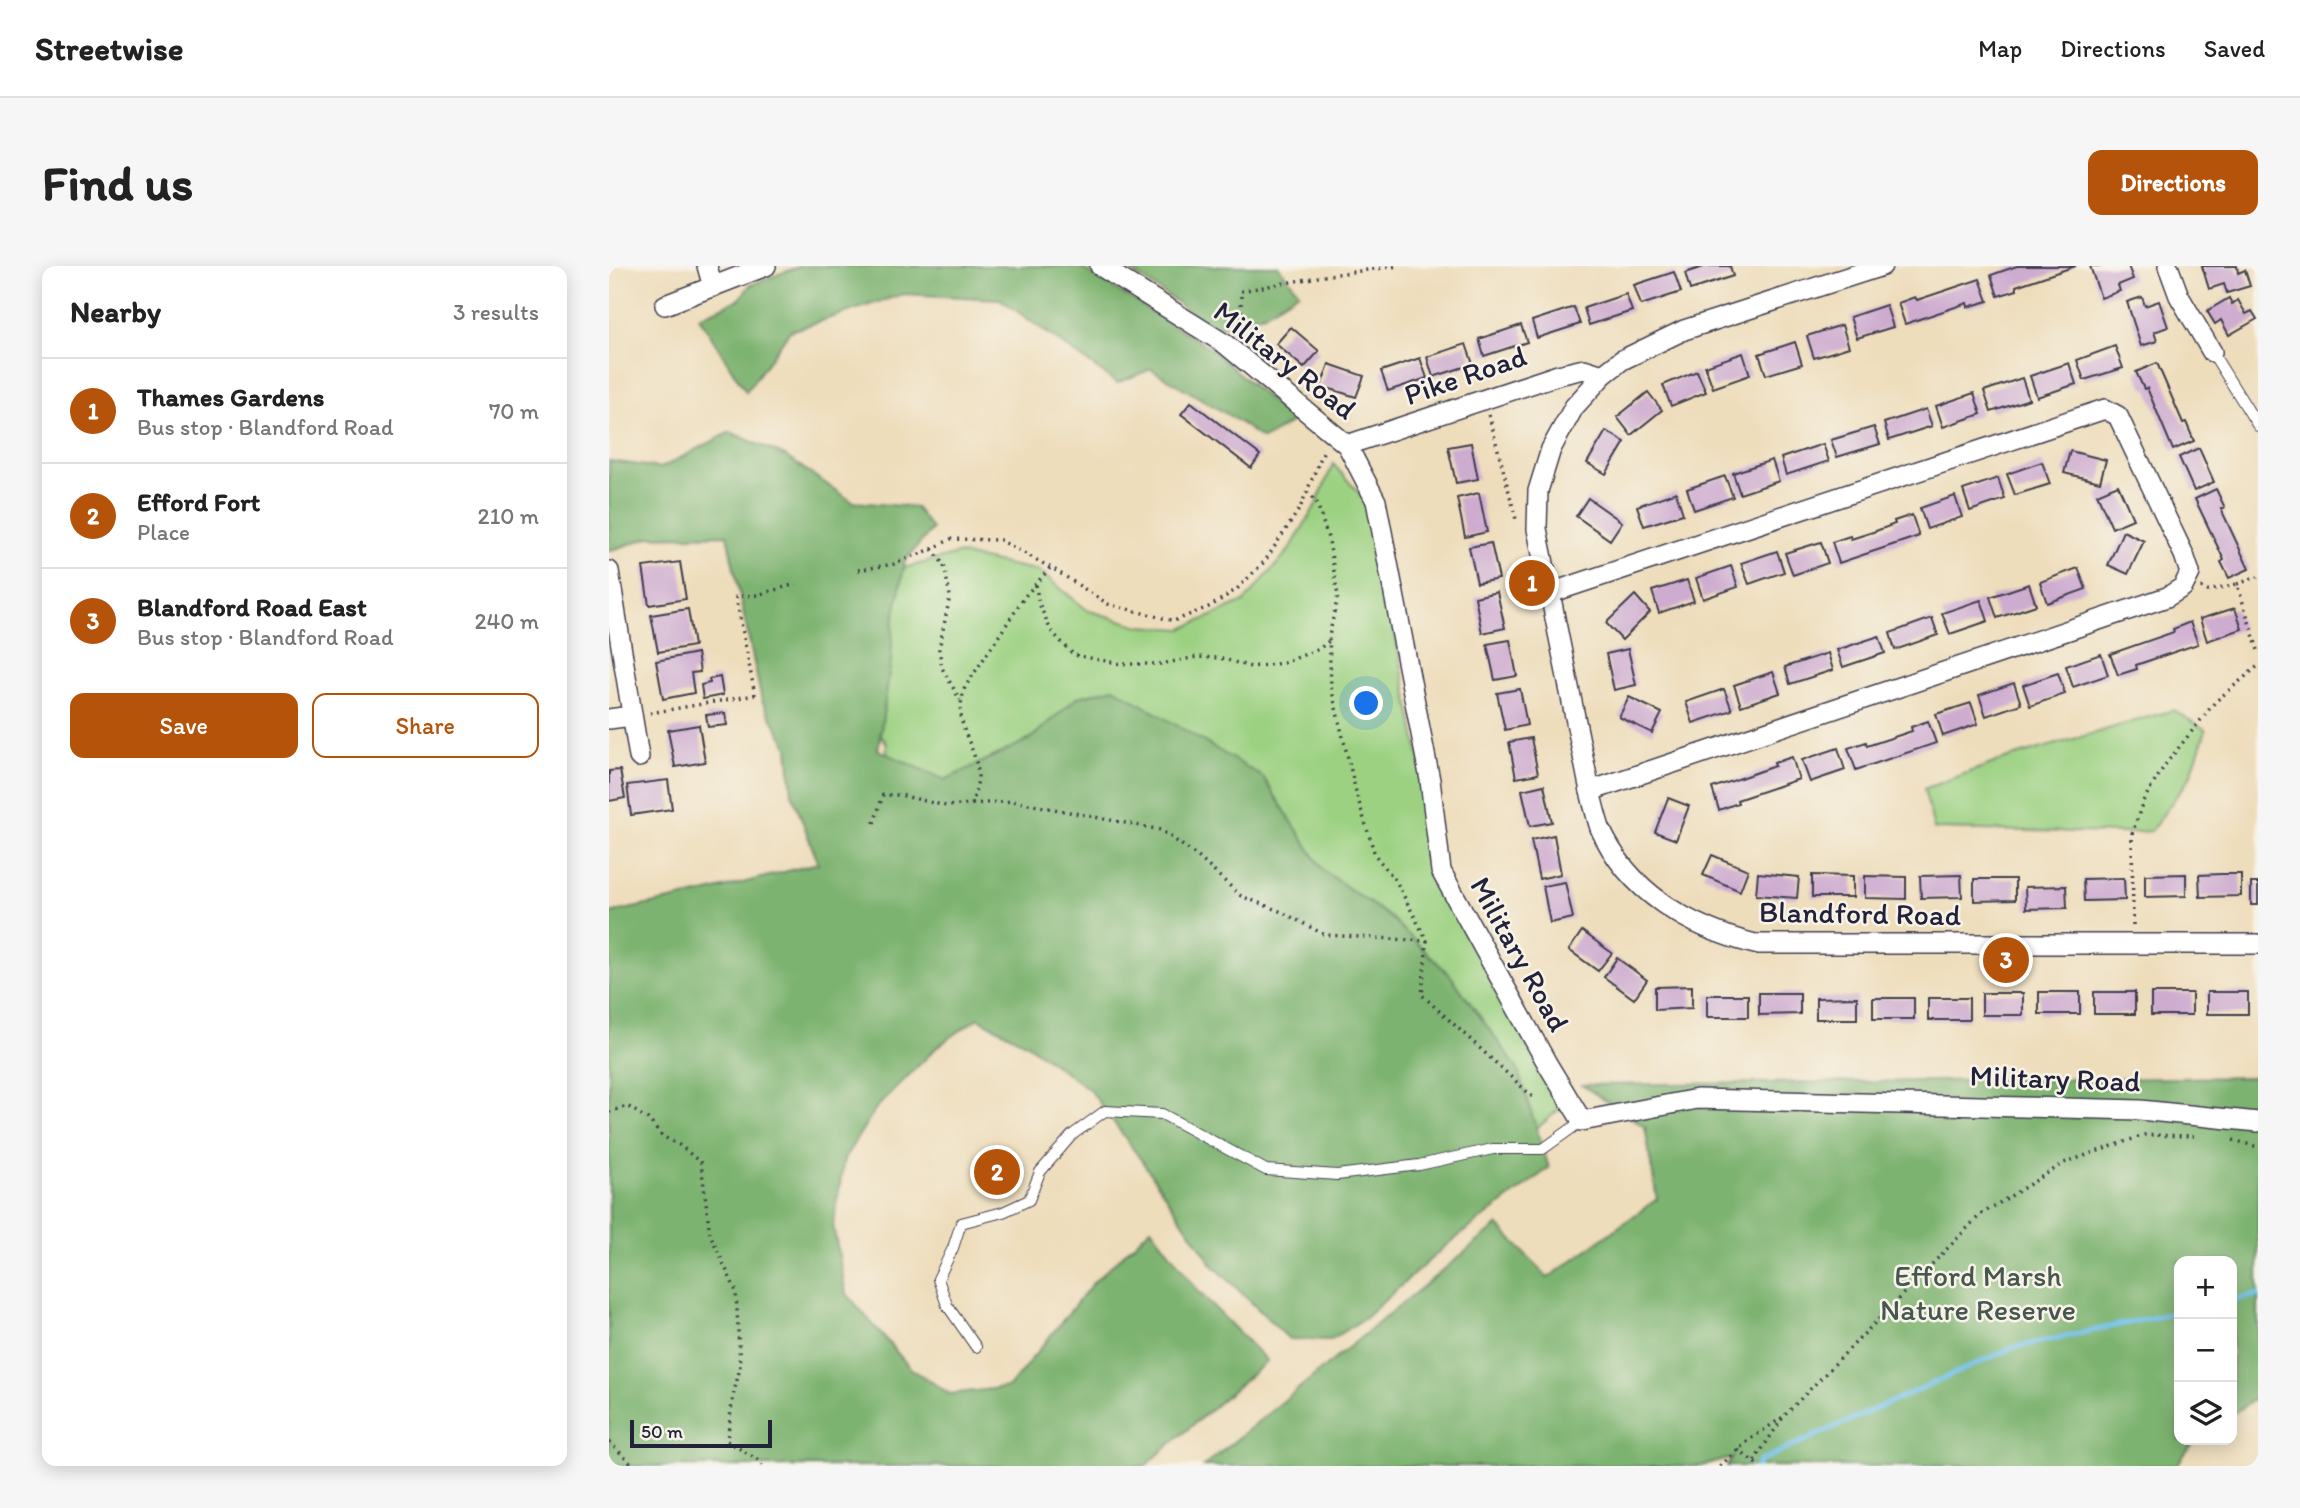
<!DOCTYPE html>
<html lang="en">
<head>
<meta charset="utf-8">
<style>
	body { margin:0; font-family:Itim,sans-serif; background:#f6f6f6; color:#222 }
	.controls { position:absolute; right:21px; bottom:21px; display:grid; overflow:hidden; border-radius:14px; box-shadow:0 4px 18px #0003 }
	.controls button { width:63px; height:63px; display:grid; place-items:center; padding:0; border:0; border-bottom:2px solid #e0e0e0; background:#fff; color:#222; font:35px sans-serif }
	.scale { position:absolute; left:21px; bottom:18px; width:142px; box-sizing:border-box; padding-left:7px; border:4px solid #22223b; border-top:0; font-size:19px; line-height:24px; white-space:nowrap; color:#22223b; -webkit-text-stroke:5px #f7f3e8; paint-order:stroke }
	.you { position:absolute; left:758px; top:438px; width:24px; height:24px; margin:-18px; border:5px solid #fff; border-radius:50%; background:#1a73e8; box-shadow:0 0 0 10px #1a73e833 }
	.badge { display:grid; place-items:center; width:46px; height:46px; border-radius:50%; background:#b45309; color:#fff; font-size:23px; font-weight:700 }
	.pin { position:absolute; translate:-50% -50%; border:4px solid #fff; box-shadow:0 2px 7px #0006 }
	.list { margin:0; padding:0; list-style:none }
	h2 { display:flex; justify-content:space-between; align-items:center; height:91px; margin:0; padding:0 28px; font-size:30px }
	h2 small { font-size:23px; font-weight:400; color:#767676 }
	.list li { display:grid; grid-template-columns:46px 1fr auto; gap:21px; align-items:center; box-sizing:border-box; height:105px; padding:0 28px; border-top:2px solid #e0e0e0 }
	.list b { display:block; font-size:26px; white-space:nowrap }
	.list p { margin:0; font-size:23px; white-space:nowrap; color:#767676 }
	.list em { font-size:23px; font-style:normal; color:#767676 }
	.actions { display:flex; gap:14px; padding:21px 28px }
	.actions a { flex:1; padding:16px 0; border:2px solid #b45309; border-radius:14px; text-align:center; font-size:24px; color:#b45309 }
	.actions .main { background:#b45309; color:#fff }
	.icon { flex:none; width:38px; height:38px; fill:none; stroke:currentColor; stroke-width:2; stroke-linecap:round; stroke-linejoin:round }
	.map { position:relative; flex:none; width:1649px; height:1200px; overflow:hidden; border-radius:14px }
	header { display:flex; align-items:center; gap:42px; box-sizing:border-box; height:98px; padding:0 35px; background:#fff; border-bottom:2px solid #e0e0e0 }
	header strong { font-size:33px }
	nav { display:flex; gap:38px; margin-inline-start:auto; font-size:24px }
	.intro { display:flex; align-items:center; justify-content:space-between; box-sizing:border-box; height:168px; padding:0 42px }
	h1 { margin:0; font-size:49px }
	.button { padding:18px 32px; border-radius:14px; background:#b45309; color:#fff; font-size:24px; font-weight:700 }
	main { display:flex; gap:42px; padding:0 42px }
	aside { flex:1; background:#fff; border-radius:14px; box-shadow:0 4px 18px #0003 }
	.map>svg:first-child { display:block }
	.green { fill:#9cd182; stroke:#5f7a5e; stroke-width:2 }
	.forest { fill:#7db370; stroke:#506a56; stroke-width:2 }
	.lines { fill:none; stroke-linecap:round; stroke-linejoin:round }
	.stream { stroke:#72c2ed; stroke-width:5 }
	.building { fill:#ceacd0 }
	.lane-casing { stroke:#413e4e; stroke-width:12 }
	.street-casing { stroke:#413e4e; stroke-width:22 }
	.path { stroke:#413e4e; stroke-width:3.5; stroke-dasharray:2 5; stroke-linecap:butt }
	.lane { stroke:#fff; stroke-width:10 }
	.street { stroke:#fff; stroke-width:19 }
	.labels { text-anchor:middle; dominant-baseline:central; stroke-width:5; stroke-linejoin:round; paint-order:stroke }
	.street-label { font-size:30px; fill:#22223b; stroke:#f7f3e8 }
	.park-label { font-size:30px; fill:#475750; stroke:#f7f3e8 }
</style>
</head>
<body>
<header>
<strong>Streetwise</strong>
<nav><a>Map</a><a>Directions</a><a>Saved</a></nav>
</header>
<div class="intro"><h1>Find us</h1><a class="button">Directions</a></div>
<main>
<aside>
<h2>Nearby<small>3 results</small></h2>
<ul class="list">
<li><span class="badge">1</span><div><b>Thames Gardens</b><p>Bus stop · Blandford Road</p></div><em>70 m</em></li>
<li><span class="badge">2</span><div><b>Efford Fort</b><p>Place</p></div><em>210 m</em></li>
<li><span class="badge">3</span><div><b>Blandford Road East</b><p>Bus stop · Blandford Road</p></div><em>240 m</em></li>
</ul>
<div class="actions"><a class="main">Save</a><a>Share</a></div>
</aside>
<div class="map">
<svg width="1649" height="1200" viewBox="0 0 1649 1200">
	<rect width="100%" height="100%" fill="#f7f3e8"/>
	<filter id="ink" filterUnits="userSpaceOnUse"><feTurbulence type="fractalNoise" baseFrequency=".0143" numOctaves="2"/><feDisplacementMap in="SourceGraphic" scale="14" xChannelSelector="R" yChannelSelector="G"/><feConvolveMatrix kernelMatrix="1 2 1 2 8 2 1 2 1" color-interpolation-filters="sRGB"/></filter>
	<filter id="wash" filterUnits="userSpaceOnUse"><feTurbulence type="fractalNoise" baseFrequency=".00686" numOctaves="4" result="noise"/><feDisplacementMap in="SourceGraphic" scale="28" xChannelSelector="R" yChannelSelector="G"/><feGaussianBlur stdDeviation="1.57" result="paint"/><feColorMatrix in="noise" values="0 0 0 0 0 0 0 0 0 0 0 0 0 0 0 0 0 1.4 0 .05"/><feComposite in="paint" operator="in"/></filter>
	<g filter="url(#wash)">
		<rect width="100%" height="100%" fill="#edb"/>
		<!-- green -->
		<g class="green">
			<path d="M724,198L761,239L814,510L827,606L954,840L927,863L271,586L278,479L256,441L252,313L349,288L430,305L478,344L531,360L573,363L635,336L681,283L708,237Z"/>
			<path d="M1564,444L1597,464L1581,511L1542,565L1514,567L1325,563L1315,523L1393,494Z"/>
		</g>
		<!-- forest -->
		<g class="forest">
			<path d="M191,0H469L598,80L685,155L654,173L621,150L542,103L508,117L391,33L294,28L181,65L137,126L90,51L131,33L141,19Z"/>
			<path d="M514,0H669L690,26L655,48L606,62Z"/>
			<path d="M121,166L176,190L244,236L306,241L323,263L296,295L284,359L282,394L269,484L336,514L421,473L469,431L505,422L654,511L714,604L782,652L841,709L908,802L940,902L834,982L756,1052L721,1074L680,1073L603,998L533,895L481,824L418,778L369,752L328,781L267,842L235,893L224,959L237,1027L301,1102L341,1128L400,1121L484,1017L542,962L590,1026L658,1095L536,1200H0V647L99,626L209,597L183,527L179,481L153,435L118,269L41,271L0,285V195L52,202Z"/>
			<path d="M1649,811V1131L1623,1148V995H1570V1174H1586L1567,1200H1118L1123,1192L1092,1200H595L889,959L939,1012L1048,933L1036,861L973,819Z"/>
		</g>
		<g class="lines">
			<!-- stream -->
			<g class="stream">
				<path d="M1623,1034L1649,1029"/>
				<path d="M1148,1200L1151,1195L1181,1181L1403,1082L1570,1046"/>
			</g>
		</g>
		<g id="blocks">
			<!-- building -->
			<g class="building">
				<path d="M1097,0H1121L1124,10L1081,24L1076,7Z"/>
				<path d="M1408,0H1467L1407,20L1408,24L1389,30L1382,9Z"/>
				<path d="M1481,0H1519L1524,13L1509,19L1511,25L1492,32Z"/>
				<path d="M1593,0H1628L1629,7L1636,4L1641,20L1618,27L1615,18L1600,23Z"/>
				<path d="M1065,6L1072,26L1032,39L1025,19Z"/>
				<path d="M1371,13L1379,35L1359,41L1358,37L1296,58L1289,37L1306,31L1308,34Z"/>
				<path d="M1017,28L1023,45L980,59L975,42Z"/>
				<path d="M1533,31L1536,40L1550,35L1559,61L1545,66L1548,75L1532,80L1518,36Z"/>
				<path d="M1620,32L1623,38L1629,34L1637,48L1643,45L1648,53L1620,69L1612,54L1606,58L1598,45Z"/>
				<path d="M1277,39L1284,61L1248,72L1241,51Z"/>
				<path d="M965,41L971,58L928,72L923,55Z"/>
				<path d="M912,59L918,76L875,90L870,73Z"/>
				<path d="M1233,59L1240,81L1205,92L1198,70Z"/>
				<path d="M682,61L710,85L695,102L667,78Z"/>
				<path d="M1186,76L1193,98L1157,109L1150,88Z"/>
				<path d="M857,78L864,98L824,111L818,91Z"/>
				<path d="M1506,80L1514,102L1475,114L1468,94Z"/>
				<path d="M1134,87L1141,109L1104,122L1096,100Z"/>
				<path d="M811,92L818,112L779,125L772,105Z"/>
				<path d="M1460,97L1467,118L1428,131L1421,110Z"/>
				<path d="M1548,97L1574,157L1577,156L1585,175L1564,184L1538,122L1535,123L1527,106Z"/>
				<path d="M720,98L755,110L747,131L712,120Z"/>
				<path d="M1088,105L1097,126L1062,140L1054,119Z"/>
				<path d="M1413,112L1420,133L1382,146L1375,125Z"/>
				<path d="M1039,126L1053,144L1022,169L1008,151Z"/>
				<path d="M1365,127L1372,148L1334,161L1327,140Z"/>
				<path d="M582,136L651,189L642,202L572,148Z"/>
				<path d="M1317,143L1323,160L1280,174L1275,157Z"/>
				<path d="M1265,161L1271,178L1228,191L1222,174Z"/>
				<path d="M997,165L1016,176L997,208L978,197Z"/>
				<path d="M862,177L869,213L847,217L839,181Z"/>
				<path d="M1214,178L1220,195L1177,209L1172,192Z"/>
				<path d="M1590,182L1605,216L1585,225L1570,191Z"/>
				<path d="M1461,185L1497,194L1491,216L1455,207Z"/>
				<path d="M1163,194L1170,215L1131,228L1124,207Z"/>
				<path d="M1433,196L1441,218L1406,229L1398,208Z"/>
				<path d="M1116,210L1124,231L1085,244L1078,223Z"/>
				<path d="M1389,212L1396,233L1361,245L1354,224Z"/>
				<path d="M1509,219L1524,253L1503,262L1488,228Z"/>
				<path d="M1607,223L1616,242L1612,243L1640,303L1620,312L1612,296L1615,294L1586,233Z"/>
				<path d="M1067,226L1074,248L1035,260L1028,240Z"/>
				<path d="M870,227L878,266L856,271L848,232Z"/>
				<path d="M1346,230L1353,251L1318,263L1311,242Z"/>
				<path d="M979,232L1013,256L1001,274L967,250Z"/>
				<path d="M1303,249L1310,270L1230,297L1223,276L1241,270L1242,273L1264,266L1286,258L1285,255Z"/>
				<path d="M1514,265L1535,275L1519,308L1499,299Z"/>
				<path d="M1212,276L1219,297L1184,309L1176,287Z"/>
				<path d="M882,277L890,313L868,317L860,281Z"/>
				<path d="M1168,285L1175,306L1140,318L1132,297Z"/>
				<path d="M71,296L77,333L40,339L34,301Z"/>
				<path d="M1122,300L1129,321L1094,333L1087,312Z"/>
				<path d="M1469,302L1477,323L1438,337L1431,316Z"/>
				<path d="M1078,314L1085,335L1050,347L1043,325Z"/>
				<path d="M1420,318L1427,339L1388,352L1381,331Z"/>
				<path d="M888,326L896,362L873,367L866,331Z"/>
				<path d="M1026,329L1041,346L1013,374L997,357Z"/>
				<path d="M1372,334L1379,355L1341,368L1333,347Z"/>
				<path d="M1626,342L1633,363L1598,375L1591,353Z"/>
				<path d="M79,343L85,380L49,386L42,349Z"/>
				<path d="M1323,352L1329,369L1286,384L1281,367Z"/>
				<path d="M1581,356L1589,378L1527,399L1528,403L1509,409L1501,388L1565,366L1564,363Z"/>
				<path d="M1270,370L1276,387L1234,401L1228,384Z"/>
				<path d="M901,374L908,410L886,414L878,378Z"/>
				<path d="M1019,383L1027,419L1005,424L997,388Z"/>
				<path d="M88,387L91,406L82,407L85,427L54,433L47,395Z"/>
				<path d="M1219,387L1224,404L1181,418L1176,401Z"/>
				<path d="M1492,388L1499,409L1464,421L1457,400Z"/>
				<path d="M1164,406L1171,427L1132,440L1125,419Z"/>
				<path d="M1449,407L1456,428L1421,440L1414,419Z"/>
				<path d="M111,411L114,429L94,433L92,419L101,417L100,413Z"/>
				<path d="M1405,417L1412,438L1377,450L1370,429Z"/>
				<path d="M911,423L918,459L896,464L888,427Z"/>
				<path d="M1115,423L1123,444L1084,457L1077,436Z"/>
				<path d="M1020,431L1053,447L1043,467L1010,451Z"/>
				<path d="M1362,437L1369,458L1334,470L1327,448Z"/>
				<path d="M116,447L118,459L99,461L97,449Z"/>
				<path d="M1319,455L1327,477L1247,504L1239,482L1257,476L1258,480L1303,465L1302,461Z"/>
				<path d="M90,459L96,496L66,501L59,464Z"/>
				<path d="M922,472L929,508L907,512L900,476Z"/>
				<path d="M1229,482L1236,504L1201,516L1193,494Z"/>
				<path d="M1183,491L1190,513L1128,534L1129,537L1110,544L1103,522L1166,500L1165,497Z"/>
				<path d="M11,504L16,532L0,535V505Z"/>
				<path d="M59,514L63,543L22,549L18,519Z"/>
				<path d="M935,519L943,556L921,560L913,524Z"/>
				<path d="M1059,532L1080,540L1067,574L1046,566Z"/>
				<path d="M945,569L952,608L930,613L922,574Z"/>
				<path d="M1103,589L1139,604L1131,625L1094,609Z"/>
				<path d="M1149,607L1190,611L1188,632L1147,629Z"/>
				<path d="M1577,608V630L1536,631V609Z"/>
				<path d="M1612,608H1632V630L1591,631L1590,609Z"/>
				<path d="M1203,609L1244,610V631H1203Z"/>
				<path d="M1352,609L1353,631L1312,632L1311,610Z"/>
				<path d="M1256,610L1297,611V633L1256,632Z"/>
				<path d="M1515,612L1516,634L1475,635L1474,613Z"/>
				<path d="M1365,613H1406V634L1365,635Z"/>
				<path d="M956,616L964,652L941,657L934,620Z"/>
				<rect x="1642" y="617" width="7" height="22"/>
				<path d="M1457,620L1458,642L1417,643L1416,621Z"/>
				<path d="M973,665L1003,687L989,705L960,684Z"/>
				<path d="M1008,692L1038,714L1025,733L995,711Z"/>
				<path d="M1083,720V742L1046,744V721Z"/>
				<rect x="1430" y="726" width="41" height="22"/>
				<rect x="1485" y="726" width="41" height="22"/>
				<rect x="1598" y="726" width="41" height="22"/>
				<path d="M1150,727H1191V748L1150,749Z"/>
				<rect x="1373" y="727" width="41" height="22"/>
				<rect x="1542" y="727" width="41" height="22"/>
				<rect x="1098" y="729" width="41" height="22"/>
				<path d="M1248,731V753H1207V732Z"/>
				<rect x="1264" y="732" width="41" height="21"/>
				<rect x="1319" y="732" width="41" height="22"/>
			</g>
		</g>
	</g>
	<g filter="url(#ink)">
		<use href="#blocks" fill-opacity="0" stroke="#413e4e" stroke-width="2"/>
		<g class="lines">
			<!-- lane casing -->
			<g class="lane-casing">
				<g id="lane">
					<path d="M1603,86L1649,160"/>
					<path d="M367,1081L338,1039L329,1013L344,982L352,957L394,946L420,934L431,906L463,869L496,845L553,848L657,904L728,909L810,899L884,883H934L973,855"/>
				</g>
			</g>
			<!-- street casing -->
			<g class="street-casing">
				<g id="street">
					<path d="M98,0L104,21"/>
					<path d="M491,0L616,78L738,179L767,235L821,514L832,605L939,799L973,855L1088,833L1531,844L1649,856"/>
					<path d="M1273,0L1075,64L1013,94L994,109L965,141L942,183L929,225L928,263L981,525C984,537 987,550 991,562C1019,626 1081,662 1146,678H1649"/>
					<path d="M1559,0L1570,30L1603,86"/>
					<path d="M56,39L157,0"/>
					<path d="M738,179L949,109L975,103L994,109"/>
					<path d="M0,305L30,491"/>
					<path d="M941,327L1496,143L1509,150L1575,289L1581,307L1574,321L1558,331L981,525"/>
					<path d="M0,453L22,450"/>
				</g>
			</g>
			<!-- path -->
			<g class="path">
				<path d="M632,67V25L720,9L789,0"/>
				<path d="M880,149L908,257"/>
				<path d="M698,226L708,237L720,275L729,330L720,370L722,421L748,530L766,589L787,615L818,675"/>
				<path d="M323,283L335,299L341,330L330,383L333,402L351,434"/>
				<path d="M249,304L285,298L323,283L342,273L391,274L446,304L499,338L565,355L602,340L628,323L656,295L691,242L715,184"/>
				<path d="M1628,318L1649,311"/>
				<path d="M427,319L429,335L442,365L465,389L513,398H552L588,391L611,392L642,401L674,397L710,383L720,375"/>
				<path d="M1592,321L1599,325L1628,318L1649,384"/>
				<path d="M146,429L127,331L148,329L187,318"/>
				<path d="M41,447L146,429"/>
				<path d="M363,538L404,535L552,564L588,590L632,630L673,646L716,669L818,675L813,729L926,833"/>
				<path d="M265,557L274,529H291L337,540L363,538C365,529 370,516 369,506C364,471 343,461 356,421L417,329L441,302"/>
				<path d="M1524,659L1523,568L1534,535L1556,499L1606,436L1649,400"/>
				<path d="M0,846L18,840L39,853L53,870L72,880L92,897L101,968L127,1025L131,1102L124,1130L118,1175L149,1194L153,1200"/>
				<path d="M1624,874L1649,881"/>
				<path d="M0,1176L25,1200"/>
				<path d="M1129,1184L1150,1200"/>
				<path d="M1145,1195L1175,1150L1371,949L1455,897L1535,869L1585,870"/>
				<path d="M1111,1200L1140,1174L1174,1151"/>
			</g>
			<!-- lane -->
			<use href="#lane" class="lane"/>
			<!-- street -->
			<use href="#street" class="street"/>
		</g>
	</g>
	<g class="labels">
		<!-- street labels -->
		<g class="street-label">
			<text transform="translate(676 94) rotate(38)">Military Road</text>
			<text transform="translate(856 109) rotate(-19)">Pike Road</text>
			<text transform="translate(1251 647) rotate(1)">Blandford Road</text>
			<text transform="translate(911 688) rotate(61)">Military Road</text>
			<text transform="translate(1446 812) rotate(2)">Military Road</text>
		</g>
		<!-- park labels -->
		<g class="park-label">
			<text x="1369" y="1009">Efford Marsh<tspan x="1369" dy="34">Nature Reserve</tspan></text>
		</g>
	</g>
</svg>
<div class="controls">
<button>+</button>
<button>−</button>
<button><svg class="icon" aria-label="layers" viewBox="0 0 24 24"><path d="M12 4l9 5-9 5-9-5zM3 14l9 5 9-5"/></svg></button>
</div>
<div class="scale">50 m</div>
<div class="you"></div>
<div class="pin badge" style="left:923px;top:317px">1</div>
<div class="pin badge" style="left:388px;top:906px">2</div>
<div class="pin badge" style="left:1397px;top:694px">3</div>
</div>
</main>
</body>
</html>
